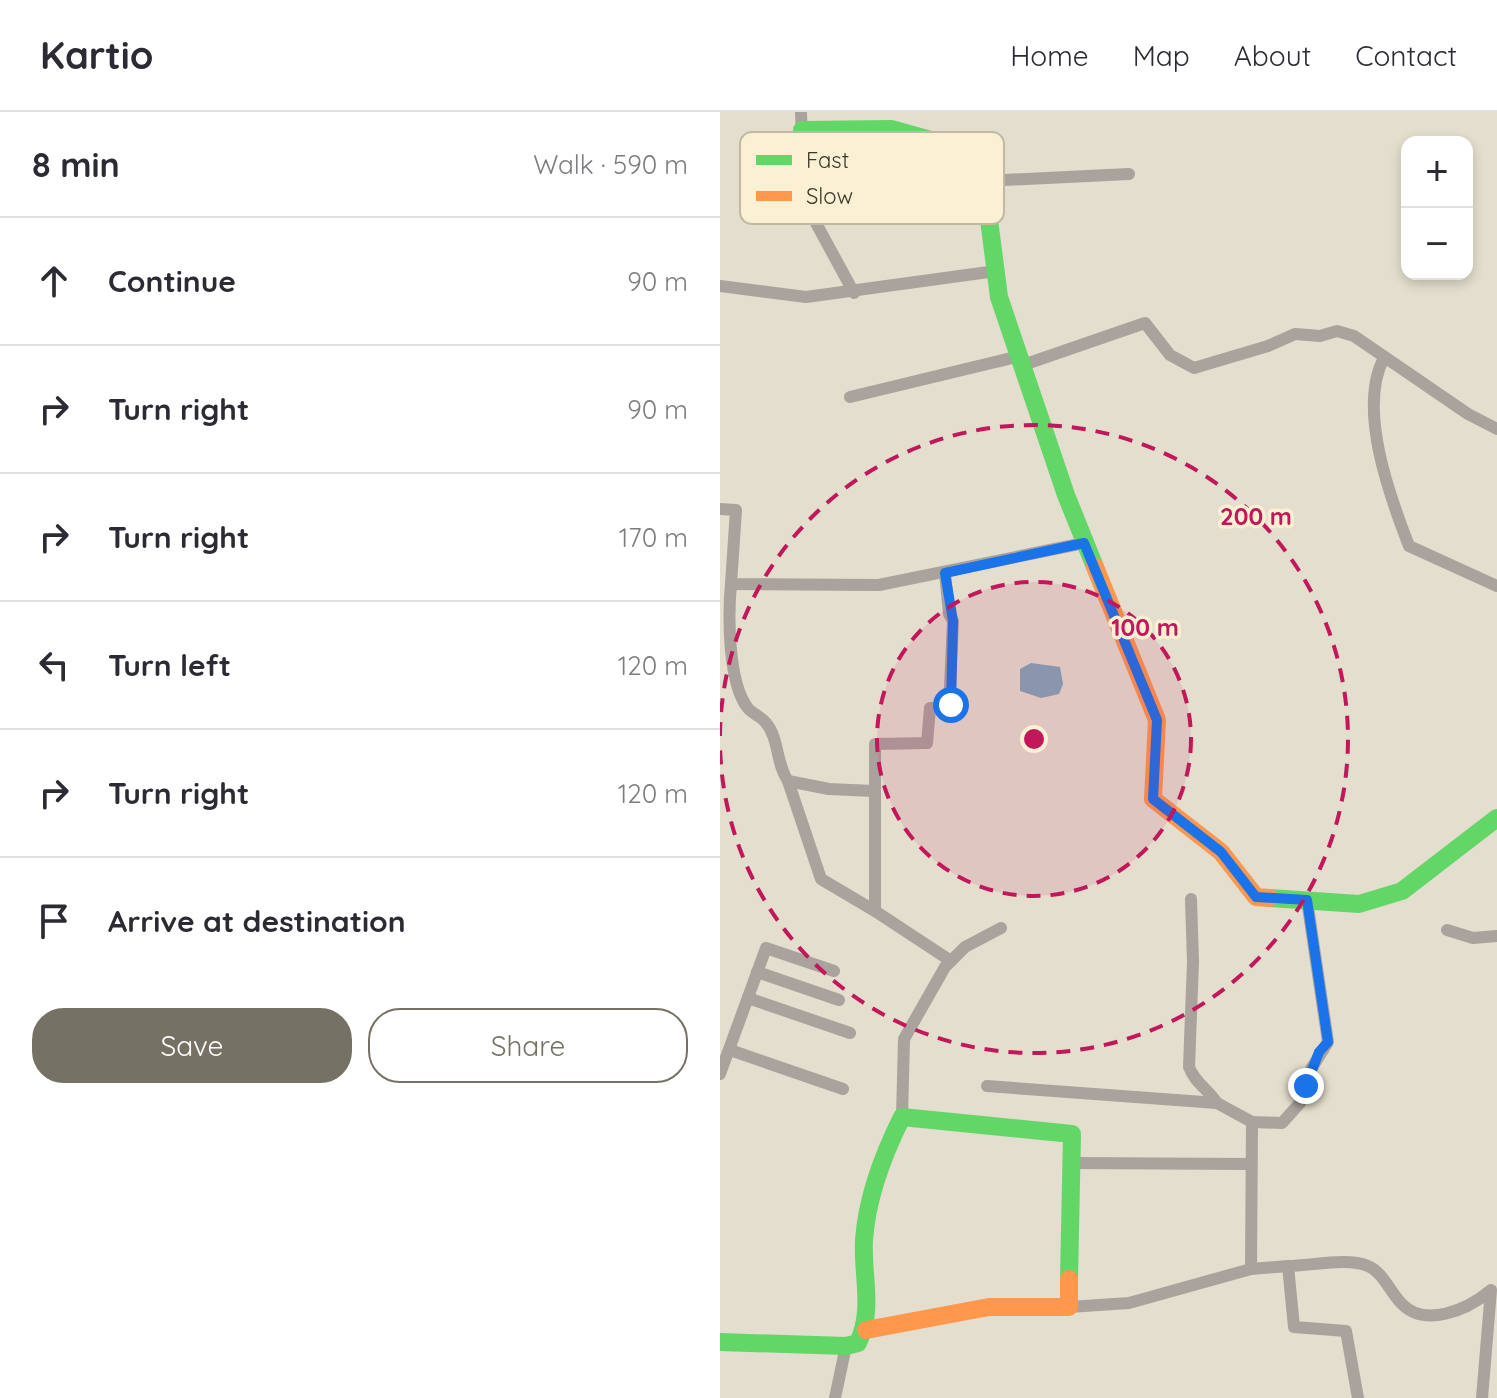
<!DOCTYPE html>
<html lang="en">
<head>
<meta charset="utf-8">
<style>
	body { margin:0; font-family:Quicksand,sans-serif; background:#f7f7f7; color:#2b2b33 }
	.controls { position:absolute; right:24px; top:24px; display:grid; overflow:hidden; border-radius:16px; box-shadow:0 4px 12px #0003 }
	.controls button { width:72px; height:72px; display:grid; place-items:center; padding:0; border:0; border-bottom:2px solid #e1e1e2; background:#fff; color:#2b2b33; font:40px sans-serif }
	.stop { position:absolute; width:24px; height:24px; margin:-18px; border:6px solid #1a73e8; border-radius:50%; background:#fff }
	.stop.end { background:#1a73e8; border-color:#fff; box-shadow:0 2px 8px #0008 }
	.list { margin:0; padding:0; list-style:none }
	h2 { display:flex; justify-content:space-between; align-items:center; height:104px; margin:0; padding:0 32px; font-size:34px }
	h2 small { font-size:26px; font-weight:400; color:#7c7c81 }
	.list li { display:grid; grid-template-columns:52px 1fr auto; gap:24px; align-items:center; box-sizing:border-box; height:128px; padding:0 32px; border-top:2px solid #e1e1e2 }
	.list b { display:block; font-size:30px; white-space:nowrap }
	.list em { font-size:26px; font-style:normal; color:#7c7c81 }
	.actions { display:flex; gap:16px; padding:24px 32px }
	.actions a { flex:1; padding:18px 0; border:2px solid #767165; border-radius:32px; text-align:center; font-size:28px; color:#767165 }
	.actions .main { background:#767165; color:#fff }
	.icon { flex:none; width:44px; height:44px; fill:none; stroke:currentColor; stroke-width:2; stroke-linecap:round; stroke-linejoin:round }
	.map { position:relative; flex:none; width:777px; height:1286px; overflow:hidden }
	header { display:flex; align-items:center; gap:48px; box-sizing:border-box; height:112px; padding:0 40px; background:#fff; border-bottom:2px solid #e1e1e2 }
	header strong { font-size:38px }
	nav { display:flex; gap:44px; margin-inline-start:auto; font-size:28px }
	main { display:flex }
	aside { flex:1; background:#fff }
	.map>svg:first-child { display:block }
	.water { fill:#81a8ba }
	.lines { fill:none; stroke-linecap:round; stroke-linejoin:round }
	.street { stroke:#aaa29c; stroke-width:12 }
	.fast { stroke:#63d668; stroke-width:18 }
	.slow { stroke:#ff974d; stroke-width:18 }
	.route { stroke:#1a73e8; stroke-width:10 }
	.ring { fill:none; stroke:#c2185b; stroke-width:4; stroke-dasharray:14 10 }
	.key { fill:#faf0d3; stroke:#c1b8a1; stroke-width:2 }
	.key-label { font-size:22px; fill:#3b372c }
	.centre { fill:#c2185b; stroke:#faf0d3; stroke-width:4 }
	.ring-label { font-size:24px; text-anchor:middle; font-weight:bold; fill:#c2185b; stroke:#faf0d3; stroke-width:7; stroke-linejoin:round; paint-order:stroke }
</style>
</head>
<body>
<header>
<strong>Kartio</strong>
<nav><a>Home</a><a>Map</a><a>About</a><a>Contact</a></nav>
</header>
<main>
<aside>
<h2>8 min<small>Walk · 590 m</small></h2>
<ul class="list">
<li><svg class="icon" aria-label="ahead" viewBox="0 0 24 24"><path d="M12 20V5M6 11l6-6 6 6"/></svg><div><b>Continue</b></div><em>90 m</em></li>
<li><svg class="icon" aria-label="right" viewBox="0 0 24 24"><path d="M7 20v-9h11M14 6l5 5-5 5"/></svg><div><b>Turn right</b></div><em>90 m</em></li>
<li><svg class="icon" aria-label="right" viewBox="0 0 24 24"><path d="M7 20v-9h11M14 6l5 5-5 5"/></svg><div><b>Turn right</b></div><em>170 m</em></li>
<li><svg class="icon" aria-label="left" viewBox="0 0 24 24"><path d="M17 20v-9H6M10 6l-5 5 5 5"/></svg><div><b>Turn left</b></div><em>120 m</em></li>
<li><svg class="icon" aria-label="right" viewBox="0 0 24 24"><path d="M7 20v-9h11M14 6l5 5-5 5"/></svg><div><b>Turn right</b></div><em>120 m</em></li>
<li><svg class="icon" aria-label="arrive" viewBox="0 0 24 24"><path d="M6 21V4h12l-3 4 3 4H6"/></svg><div><b>Arrive at destination</b></div></li>
</ul>
<div class="actions"><a class="main">Save</a><a>Share</a></div>
</aside>
<div class="map">
<svg width="777" height="1286" viewBox="0 0 777 1286">
	<rect width="100%" height="100%" fill="#e4dece"/>
	<!-- water -->
	<path class="water" d="M311,551L340,555L343,572L339,582L321,586L300,579V557Z"/>
	<g class="lines">
		<!-- street -->
		<g class="street">
			<path d="M81,0L84,89L134,181"/>
			<path d="M264,69L409,62"/>
			<path d="M0,174L86,185L276,159"/>
			<path d="M664,246C637,296 670,385 689,434L777,474"/>
			<path d="M303,253L425,211L450,243L474,256L548,234L575,222L600,224L617,219L634,224L748,302L777,317"/>
			<path d="M130,285L300,244"/>
			<path d="M0,397L16,398L11,472L159,473L364,431"/>
			<path d="M11,472C8,503 8,569 27,595C32,602 41,604 46,611C59,626 56,652 68,669L109,677L153,679"/>
			<path d="M68,669L101,767L155,799V632L207,631L210,596H229L233,509L229,502L225,461"/>
			<path d="M471,787L473,850L469,955C475,971 488,977 497,991"/>
			<path d="M587,788L608,930L591,957L580,991L562,1011L532,1010L531,1157L568,1154L574,1215L626,1219L638,1286"/>
			<path d="M155,799L231,849"/>
			<path d="M727,818L753,826L777,824"/>
			<path d="M37,860L119,888"/>
			<path d="M28,886L130,921"/>
			<path d="M10,938L123,977"/>
			<path d="M0,962L46,836L114,859"/>
			<path d="M267,974L497,991L532,1010"/>
			<path d="M182,1005L184,927L225,855L245,835L281,816"/>
			<path d="M350,1051L530,1052"/>
			<path d="M568,1154C591,1154 627,1145 648,1154C663,1160 670,1180 681,1191C705,1217 748,1197 770,1179"/>
			<path d="M349,1195L409,1191L531,1157"/>
			<path d="M115,1286L126,1234"/>
			<path d="M762,1286L771,1178"/>
		</g>
		<!-- fast -->
		<g class="fast">
			<path d="M82,18L171,17L243,37L264,69L279,185L346,383L375,455"/>
			<path d="M549,786L639,792L682,779L777,706"/>
			<path d="M0,1230L126,1234L138,1231C154,1197 142,1164 144,1128C147,1085 163,1043 182,1005L352,1022L349,1167"/>
		</g>
		<!-- slow -->
		<g class="slow">
			<path d="M375,455L437,608L433,687L501,740L536,785L549,786"/>
			<path d="M146,1218L269,1195H349V1167"/>
		</g>
	</g>
	<g class="lines">
		<!-- route -->
		<path class="route" d="M231,593L233,509L225,461L364,431L437,608L433,687L501,740L536,785L587,788L608,930L599,940L586,974"/>
	</g>
	<!-- distance rings -->
	<circle cx="314" cy="627" r="157" fill="#c2185b" fill-opacity=".12"/>
	<g class="ring">
		<circle cx="314" cy="627" r="157"/>
		<path d="M0 624A314 314 0 1 1 0 630"/>
	</g>
	<!-- legend -->
	<rect x="20" y="20" width="264" height="92" rx="12" class="key"/>
	<rect x="36" y="43" width="36" height="10" fill="#63d668"/>
	<rect x="36" y="79" width="36" height="10" fill="#ff974d"/>
	<g class="key-label">
		<text x="86" y="56">Fast</text>
		<text x="86" y="92">Slow</text>
	</g>
	<circle cx="314" cy="627" r="12" class="centre"/>
	<g class="ring-label">
		<text x="536" y="413">200 m</text>
		<text x="425" y="524">100 m</text>
	</g>
</svg>
<div class="controls">
<button>+</button>
<button>−</button>
</div>
<div class="stop" style="left:231px;top:593px"></div>
<div class="stop end" style="left:586px;top:974px"></div>
</div>
</main>
</body>
</html>
